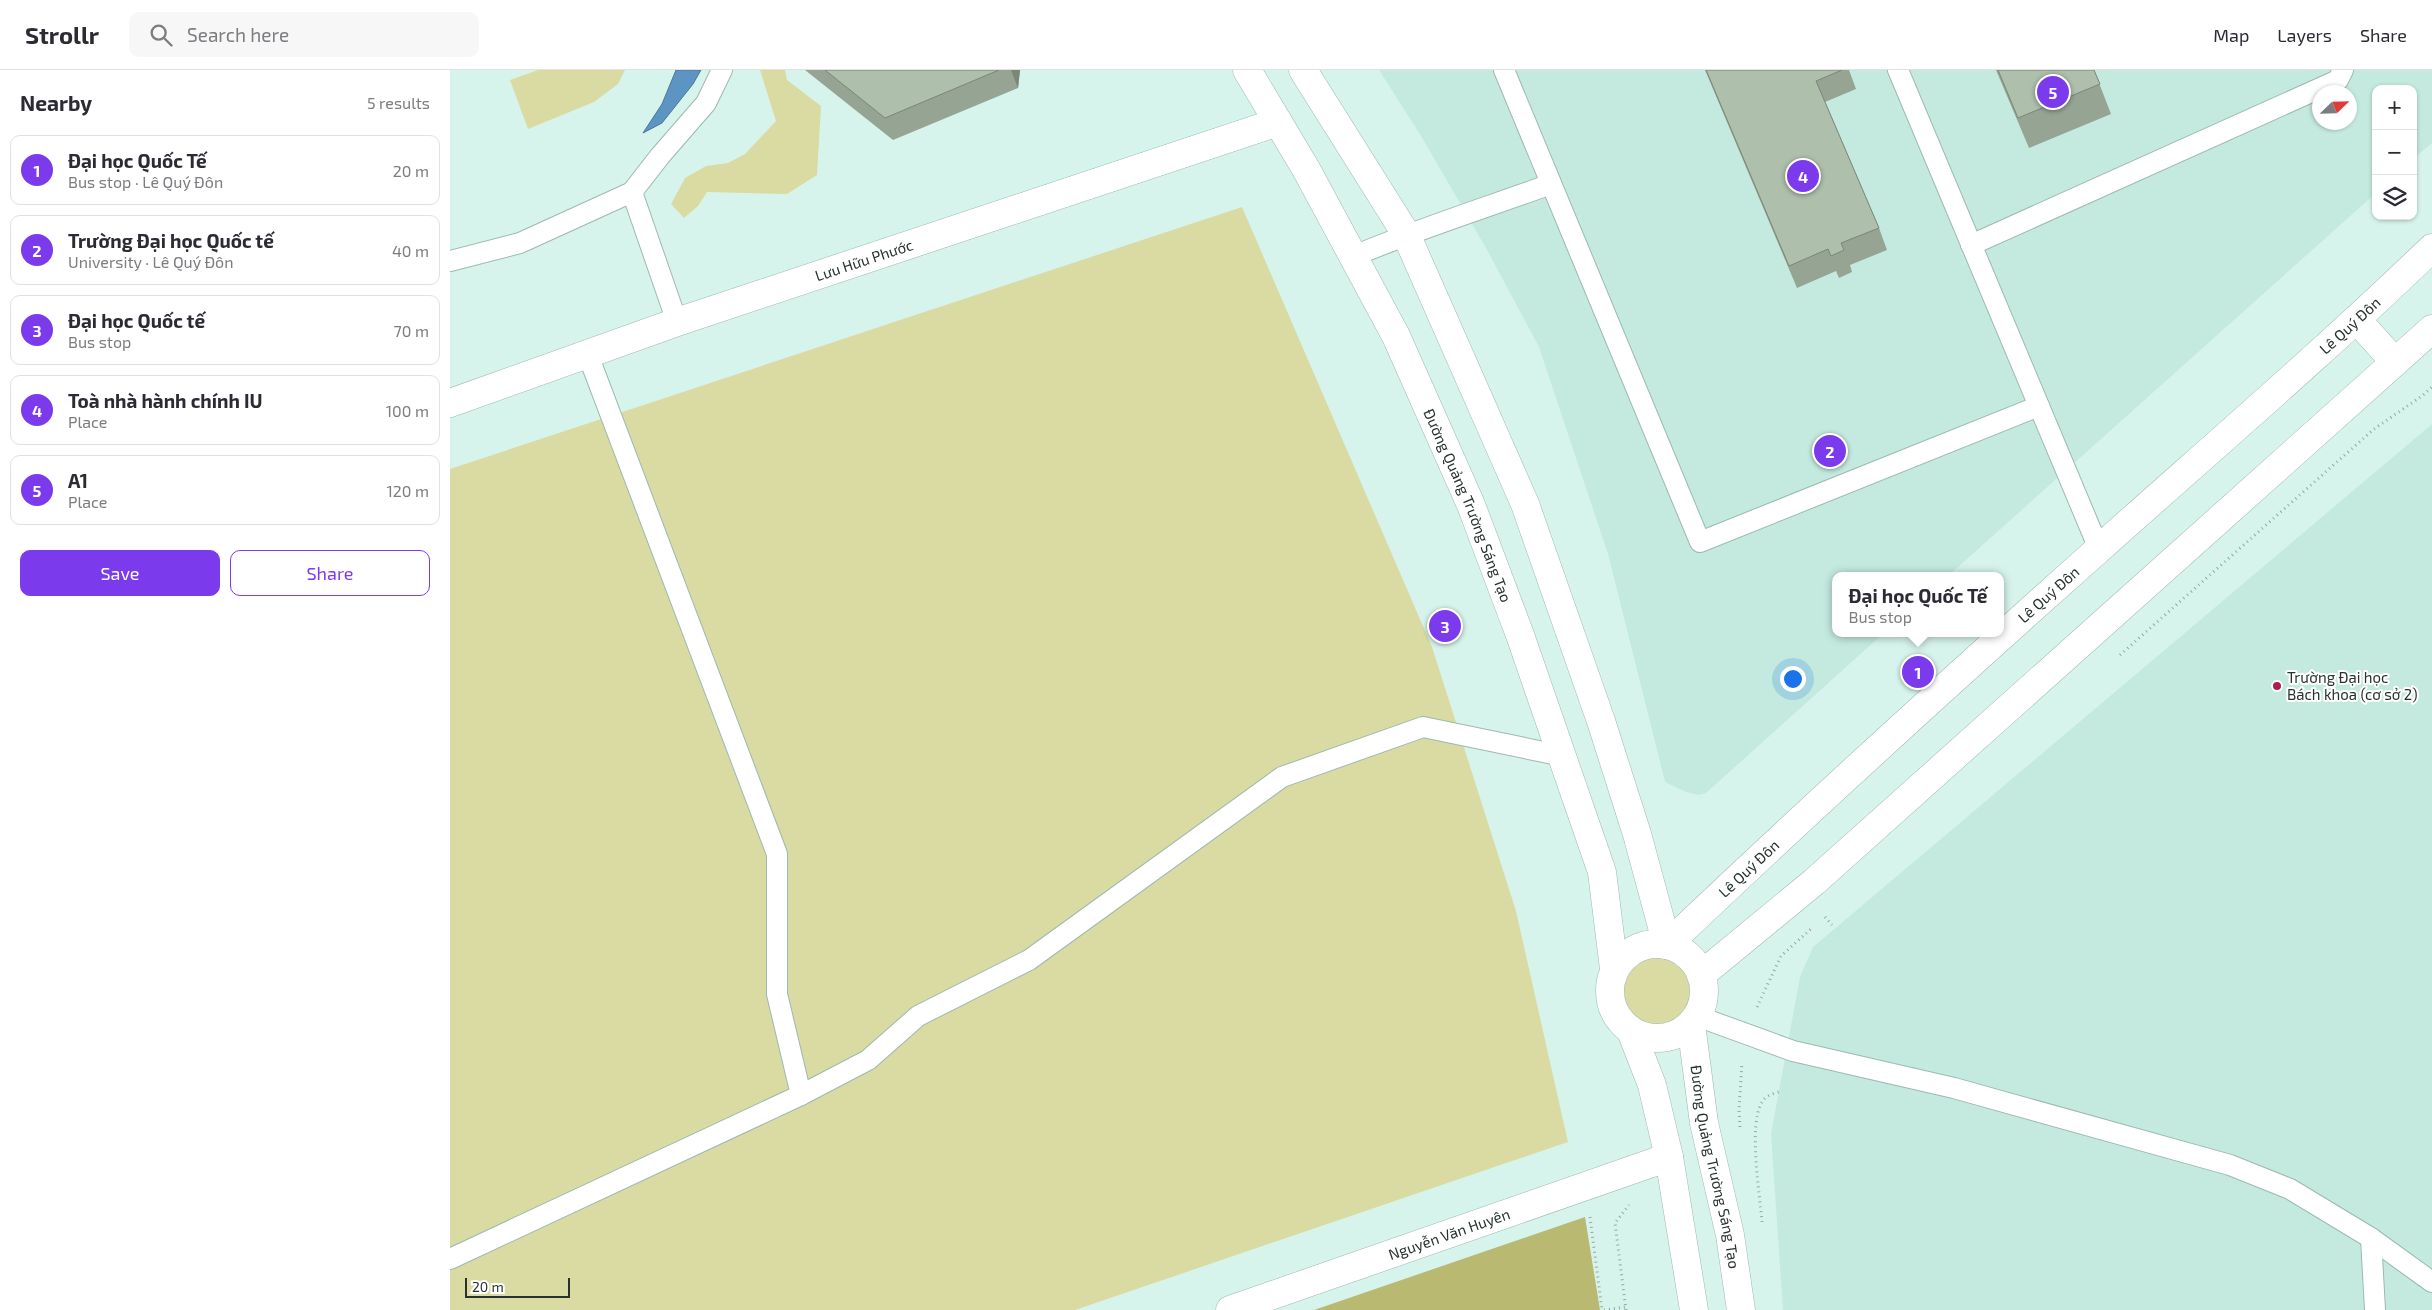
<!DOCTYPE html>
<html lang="en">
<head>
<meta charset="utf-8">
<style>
	body { margin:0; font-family:"Exo 2",sans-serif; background:#f7f7f7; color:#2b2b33 }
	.controls { position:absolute; right:15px; top:15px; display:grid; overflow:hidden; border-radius:10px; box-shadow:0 1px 4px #0004 }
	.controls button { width:45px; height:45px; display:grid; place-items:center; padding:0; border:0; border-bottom:1px solid #e1e1e2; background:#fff; color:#2b2b33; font:25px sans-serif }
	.compass { position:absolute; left:1862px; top:15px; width:45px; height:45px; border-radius:50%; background:#fff; box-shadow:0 1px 4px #0004; rotate:67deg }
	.scale { position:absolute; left:15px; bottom:12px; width:105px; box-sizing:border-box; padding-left:5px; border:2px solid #27322f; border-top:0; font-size:14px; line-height:18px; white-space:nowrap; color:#27322f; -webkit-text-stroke:4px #fff; paint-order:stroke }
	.you { position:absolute; left:1342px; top:608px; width:18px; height:18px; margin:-12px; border:4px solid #fff; border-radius:50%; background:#1a73e8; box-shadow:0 0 0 8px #1a73e833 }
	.badge { display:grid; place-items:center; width:32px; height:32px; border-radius:50%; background:#7c3aed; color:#fff; font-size:16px; font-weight:700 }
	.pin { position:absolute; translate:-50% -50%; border:2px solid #fff; box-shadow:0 1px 5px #0006 }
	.popup { position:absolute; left:1382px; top:502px; width:172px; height:65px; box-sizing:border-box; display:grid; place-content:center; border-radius:10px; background:#fff; filter:drop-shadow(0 1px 4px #0005); font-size:16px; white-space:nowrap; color:#7c7c81 }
	.popup b { font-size:19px; color:#2b2b33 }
	.popup::after { content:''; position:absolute; left:50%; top:100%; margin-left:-10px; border:10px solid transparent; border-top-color:#fff }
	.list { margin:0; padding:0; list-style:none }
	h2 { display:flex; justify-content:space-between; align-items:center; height:65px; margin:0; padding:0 20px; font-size:21px }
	h2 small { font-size:16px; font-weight:400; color:#7c7c81 }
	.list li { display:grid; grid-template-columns:32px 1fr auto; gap:15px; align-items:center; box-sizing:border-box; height:70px; margin:0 10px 10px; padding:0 10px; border:1px solid #e1e1e2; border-radius:10px }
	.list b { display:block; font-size:19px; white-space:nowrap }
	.list p { margin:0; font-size:16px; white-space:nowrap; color:#7c7c81 }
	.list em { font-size:16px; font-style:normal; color:#7c7c81 }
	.actions { display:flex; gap:10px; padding:15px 20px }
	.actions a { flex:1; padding:11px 0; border:1px solid #7c3aed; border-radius:10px; text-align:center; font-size:18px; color:#7c3aed }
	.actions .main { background:#7c3aed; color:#fff }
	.icon { flex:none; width:28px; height:28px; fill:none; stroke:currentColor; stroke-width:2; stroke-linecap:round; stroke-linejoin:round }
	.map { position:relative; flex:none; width:1982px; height:1240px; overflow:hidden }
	header { display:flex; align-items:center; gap:30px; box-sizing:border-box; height:70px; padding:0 25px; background:#fff; border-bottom:1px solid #e1e1e2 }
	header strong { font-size:24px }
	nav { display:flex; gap:28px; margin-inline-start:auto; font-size:18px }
	.search { width:350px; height:45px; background:#f7f7f7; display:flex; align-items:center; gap:12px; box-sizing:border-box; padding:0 18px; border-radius:10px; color:#7c7c81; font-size:19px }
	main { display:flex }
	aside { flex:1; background:#fff }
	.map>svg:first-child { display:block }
	.built { fill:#c4eadf; fill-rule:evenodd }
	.green { fill:#d9dba2 }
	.forest { fill:#b9b972 }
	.water { fill:#5c95c4; stroke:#4c7797 }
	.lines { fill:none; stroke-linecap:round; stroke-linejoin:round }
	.lane-casing { stroke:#9cb9b1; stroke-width:22 }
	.street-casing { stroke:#9cb9b1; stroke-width:29 }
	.secondary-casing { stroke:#9cb9b1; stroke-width:29 }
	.path { stroke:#93a9a3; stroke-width:3; stroke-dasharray:1 4; stroke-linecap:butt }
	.lane { stroke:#fff; stroke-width:20 }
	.street { stroke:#fff; stroke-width:28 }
	.secondary { stroke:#fff; stroke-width:28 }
	.wall { fill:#96a494 }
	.shaded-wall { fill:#7a8678 }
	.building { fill:#aebfac; stroke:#7a8678 }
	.poi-dot { fill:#ae1d51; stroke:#fff; stroke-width:2 }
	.labels { text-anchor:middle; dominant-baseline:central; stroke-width:4; stroke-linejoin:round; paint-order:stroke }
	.street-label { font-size:15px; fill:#27322f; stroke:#fff }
	.poi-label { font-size:15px; fill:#27322f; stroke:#fff; text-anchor:start }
</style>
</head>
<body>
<header>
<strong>Strollr</strong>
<div class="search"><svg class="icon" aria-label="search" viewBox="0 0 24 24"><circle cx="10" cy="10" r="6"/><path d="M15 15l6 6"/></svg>Search here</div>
<nav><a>Map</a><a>Layers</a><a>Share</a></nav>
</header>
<main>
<aside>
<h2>Nearby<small>5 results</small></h2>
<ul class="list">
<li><span class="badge">1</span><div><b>Đại học Quốc Tế</b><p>Bus stop · Lê Quý Đôn</p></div><em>20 m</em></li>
<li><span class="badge">2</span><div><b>Trường Đại học Quốc tế</b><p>University · Lê Quý Đôn</p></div><em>40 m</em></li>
<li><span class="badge">3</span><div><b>Đại học Quốc tế</b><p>Bus stop</p></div><em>70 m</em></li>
<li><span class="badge">4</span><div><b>Toà nhà hành chính IU</b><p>Place</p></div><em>100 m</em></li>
<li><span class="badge">5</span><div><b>A1</b><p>Place</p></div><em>120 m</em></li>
</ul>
<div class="actions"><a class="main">Save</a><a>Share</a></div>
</aside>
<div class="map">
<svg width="1982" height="1240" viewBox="0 0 1982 1240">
	<rect width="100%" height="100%" fill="#d7f4ec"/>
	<!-- built -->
	<g class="built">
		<path d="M929,0H1982V73L1963,89V19H1926V123L1498,506H1386V563H1434L1256,723L1249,725L1236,722L1215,712L1158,484L1089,277L1036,178L971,66ZM1870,22H1900V52H1870Z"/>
		<path d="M1982,354V1240H1333L1321,1064L1350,907L1363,877Z"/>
	</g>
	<!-- green -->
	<g class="green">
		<path d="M88,0H175L168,14L144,32L78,59L60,10Z"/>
		<path d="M310,0H335L337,10L371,36L367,105L337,124L257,122L248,136L234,148L221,134L235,108L256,96L278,93L295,84L326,51Z"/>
		<path d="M792,137L982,577L1066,841L1118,1072L625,1240H0V399Z"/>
		<circle cx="1206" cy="922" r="39"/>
	</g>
	<!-- forest -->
	<path class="forest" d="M1135,1147L1150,1240H864Z"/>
	<!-- water -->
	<path class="water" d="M226,0H251L243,14L212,53L193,63L212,34Z"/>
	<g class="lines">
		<!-- lane casing -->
		<g class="lane-casing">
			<g id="lane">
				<path d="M1054,0L1250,472L1589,336"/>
				<path d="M1448,0L1649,479"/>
				<path d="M182,122L210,86L256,33L272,0"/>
				<path d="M1521,175L1888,10L1893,0"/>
				<path d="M904,186C968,159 1035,138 1101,114"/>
				<path d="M0,191L70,173L182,122L227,252"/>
				<path d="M138,285L327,784V924L351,1025"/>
				<path d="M1247,946L1343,981L1504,1018L1780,1095L1840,1119L1921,1168L1982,1212"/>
				<path d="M1921,1168L1925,1240"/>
				<path d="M0,1189L351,1025L418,990L468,946L579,890L832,707L973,657L1113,686"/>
			</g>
		</g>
		<!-- street casing -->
		<g class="street-casing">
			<g id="street">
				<path id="s1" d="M0,333L227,252L828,52"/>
				<path id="s2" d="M780,1240L1219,1087"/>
			</g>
		</g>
		<!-- secondary casing -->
		<g class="secondary-casing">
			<g id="secondary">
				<path id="s3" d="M797,0L856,99L946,266L1021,435L1070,565L1152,802L1164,899"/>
				<path d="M853,0L956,164L1075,434L1151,651L1187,764L1217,875"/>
				<path d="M1907,250L1945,292"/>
				<circle cx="1207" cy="921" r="47"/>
				<path id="s4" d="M1217,875C1359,740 1504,608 1650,478C1762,378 1875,281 1982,178"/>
				<path d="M1251,905L1364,812L1982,259"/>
				<path id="s5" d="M1241,954L1254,1053L1280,1165L1291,1240"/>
				<path d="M1181,961L1202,1015L1219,1087L1244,1240"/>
			</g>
		</g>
		<!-- path -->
		<g class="path">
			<path d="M1670,585L1924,359L1972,326L1982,317"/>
			<path d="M1375,847L1382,855"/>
			<path d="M1307,937L1331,886L1362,858"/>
			<path d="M1290,1057L1289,1040L1292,993"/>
			<path d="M1140,1147L1152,1240"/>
			<path d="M1312,1152C1310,1125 1298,1055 1312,1032C1316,1025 1325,1023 1332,1021"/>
			<path d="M1154,1240L1176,1237"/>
			<path d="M1176,1240L1165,1153L1179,1135"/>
		</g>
		<!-- lane -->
		<use href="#lane" class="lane"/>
		<!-- street -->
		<use href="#street" class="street"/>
		<!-- secondary -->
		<use href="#secondary" class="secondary"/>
	</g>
	<!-- wall -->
	<g class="wall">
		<path d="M355,0H570L568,18L443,70Z"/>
		<path d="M1255,0H1399L1406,19L1375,32L1429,158L1437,180L1400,195L1402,202L1389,208L1386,201L1347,218Z"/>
		<path d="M1546,0H1644L1661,44L1579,78Z"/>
	</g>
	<!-- shaded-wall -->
	<path class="shaded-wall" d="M561,0H570L568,18Z"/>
	<!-- building -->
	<g class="building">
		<path d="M375,0H549L435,48Z"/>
		<path d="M1256,0H1392L1366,11L1429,158L1391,173L1394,180L1381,186L1378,179L1339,196Z"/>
		<path d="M1548,0H1644L1650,14L1568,48Z"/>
	</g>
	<!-- markers -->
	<circle class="poi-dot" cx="1827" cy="616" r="5"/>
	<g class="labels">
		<!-- street labels -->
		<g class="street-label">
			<text stroke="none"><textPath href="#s1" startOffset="438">Lưu Hữu Phước</textPath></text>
			<text stroke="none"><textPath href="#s4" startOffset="922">Lê Quý Đôn</textPath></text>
			<text stroke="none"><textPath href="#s3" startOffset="489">Đường Quảng Trường Sáng Tạo</textPath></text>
			<text stroke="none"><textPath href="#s4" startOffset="518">Lê Quý Đôn</textPath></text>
			<text stroke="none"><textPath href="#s4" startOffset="112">Lê Quý Đôn</textPath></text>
			<text stroke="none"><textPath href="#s5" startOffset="145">Đường Quảng Trường Sáng Tạo</textPath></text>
			<text stroke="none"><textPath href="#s2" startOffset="232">Nguyễn Văn Huyên</textPath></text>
		</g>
		<!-- poi labels -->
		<g class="poi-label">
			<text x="1837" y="607">Trường Đại học<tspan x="1837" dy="17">Bách khoa (cơ sở 2)</tspan></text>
		</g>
	</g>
</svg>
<div class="controls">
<button>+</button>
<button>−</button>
<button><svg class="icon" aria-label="layers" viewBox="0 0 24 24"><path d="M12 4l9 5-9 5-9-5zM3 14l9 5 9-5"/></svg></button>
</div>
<svg class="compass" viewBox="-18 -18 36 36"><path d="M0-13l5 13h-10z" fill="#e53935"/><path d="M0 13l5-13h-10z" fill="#7c7c81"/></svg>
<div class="scale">20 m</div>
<div class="you"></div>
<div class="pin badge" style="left:1468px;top:602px">1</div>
<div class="popup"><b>Đại học Quốc Tế</b>Bus stop</div>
<div class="pin badge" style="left:1380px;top:381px">2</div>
<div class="pin badge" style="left:995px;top:556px">3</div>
<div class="pin badge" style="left:1353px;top:106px">4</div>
<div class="pin badge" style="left:1603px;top:22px">5</div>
</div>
</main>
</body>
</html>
